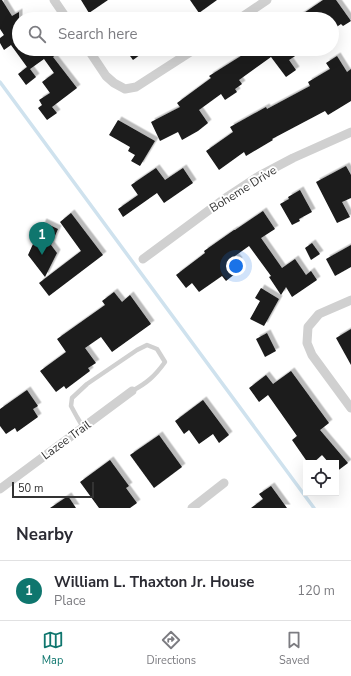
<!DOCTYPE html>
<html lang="en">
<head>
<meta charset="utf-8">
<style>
	body { margin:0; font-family:"Nunito Sans",sans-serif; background:#f2f2f3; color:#2b2b33 }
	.controls { position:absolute; right:12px; bottom:12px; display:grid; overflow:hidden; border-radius:0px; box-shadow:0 4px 16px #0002 }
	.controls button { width:36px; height:36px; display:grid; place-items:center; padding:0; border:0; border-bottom:1px solid #e1e1e2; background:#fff; color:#2b2b33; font:20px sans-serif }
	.scale { position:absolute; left:12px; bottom:10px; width:82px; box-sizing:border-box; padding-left:4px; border:2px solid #333; border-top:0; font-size:11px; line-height:14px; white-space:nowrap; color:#333; -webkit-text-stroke:3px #fff; paint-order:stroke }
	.you { position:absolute; left:236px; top:266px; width:14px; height:14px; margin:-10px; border:3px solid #fff; border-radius:50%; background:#1a73e8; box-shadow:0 0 0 6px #1a73e833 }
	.badge { display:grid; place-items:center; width:26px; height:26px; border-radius:50%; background:#0f766e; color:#fff; font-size:13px; font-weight:700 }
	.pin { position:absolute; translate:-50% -33px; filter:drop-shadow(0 1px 2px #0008) }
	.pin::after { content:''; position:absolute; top:21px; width:14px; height:12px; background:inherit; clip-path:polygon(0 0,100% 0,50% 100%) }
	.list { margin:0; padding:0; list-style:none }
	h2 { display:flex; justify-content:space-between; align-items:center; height:52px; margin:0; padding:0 16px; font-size:17px }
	h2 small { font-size:13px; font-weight:400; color:#7c7c81 }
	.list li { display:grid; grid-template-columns:26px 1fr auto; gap:12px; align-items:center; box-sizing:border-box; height:60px; padding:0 16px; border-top:1px solid #e1e1e2 }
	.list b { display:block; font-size:15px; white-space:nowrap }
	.list p { margin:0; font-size:13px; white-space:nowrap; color:#7c7c81 }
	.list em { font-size:13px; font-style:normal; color:#7c7c81 }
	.icon { flex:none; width:22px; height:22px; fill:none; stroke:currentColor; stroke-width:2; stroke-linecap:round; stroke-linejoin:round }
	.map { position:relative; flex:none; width:351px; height:508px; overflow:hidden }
	.search { position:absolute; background:#fff; box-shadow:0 4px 16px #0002; left:12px; right:12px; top:12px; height:44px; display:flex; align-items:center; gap:10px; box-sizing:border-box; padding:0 14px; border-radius:22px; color:#7c7c81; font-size:15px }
	.sheet { height:112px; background:#fff }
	nav { display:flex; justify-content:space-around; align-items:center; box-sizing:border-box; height:56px; border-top:1px solid #e1e1e2; background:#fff; font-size:11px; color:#7c7c81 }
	nav a { display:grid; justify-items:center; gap:2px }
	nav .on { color:#0f766e }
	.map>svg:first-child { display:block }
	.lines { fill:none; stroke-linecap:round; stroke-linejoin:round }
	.stream { stroke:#cfe2ee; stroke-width:3.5 }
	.building { fill:#1a1a1a; filter:url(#shadow) }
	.service { stroke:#d0d0d0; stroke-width:4.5 }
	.minor { stroke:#d0d0d0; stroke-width:9 }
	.labels { text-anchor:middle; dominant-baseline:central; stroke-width:4; stroke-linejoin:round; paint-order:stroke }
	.street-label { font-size:12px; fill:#333; stroke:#fff }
</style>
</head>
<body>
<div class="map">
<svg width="351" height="508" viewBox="0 0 351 508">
	<defs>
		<filter id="shadow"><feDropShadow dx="3.5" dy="-3.5" stdDeviation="0" flood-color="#0004"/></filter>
	</defs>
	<rect width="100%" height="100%" fill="#fff"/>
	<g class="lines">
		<!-- stream -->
		<path class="stream" d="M0,82L314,508"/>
	</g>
	<!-- building -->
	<g class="building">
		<path d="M0,0H2L12,16L19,12V49H63L53,57L77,88L52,107L57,113L47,120L38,108L42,105L39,100L50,93L42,82L54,73L44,59L30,69L36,77L26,85L18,74L27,67L11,45L4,50L0,43V38L4,35L0,29Z"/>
		<path d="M81,0H108L89,13Z"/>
		<path d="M190,0H217L199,13Z"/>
		<path d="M323,0H336L351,21L343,26L341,24L332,30V19H295Z"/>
		<path d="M125,49H148L133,60Z"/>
		<path d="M252,49H306L289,60L296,70L286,77L271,57L239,80L242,84L235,89L237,92L225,100L221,94L199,110L208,123L198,131L182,140L178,132L160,141L151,122L180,107L177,103L211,78L209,76Z"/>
		<path d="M337,56L347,72L351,69V101L328,115L325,111L272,139L273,140L246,156L244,152L219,170L206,151L233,132L230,127L266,107L267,109L310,86L308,82L330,69L326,63Z"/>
		<path d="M118,120L155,141L140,166L131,161L135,155L128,151L130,147L109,135Z"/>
		<path d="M346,166L351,175V198L342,202L350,217L337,223L316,182Z"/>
		<path d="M156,168L165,180L183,168L193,183L164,203L157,193L123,217L118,209L138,195L131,185Z"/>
		<path d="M300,190L312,212L299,219L300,221L292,225L280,204L289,199L288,197Z"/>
		<path d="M263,211L275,229L261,238L282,268L295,259L306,275L311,271L317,280L292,297L286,287L281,295L269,277L271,276L249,246L235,256L239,261L232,267L236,273L226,281L222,276L199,292L192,283L186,288L176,275L205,253L204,251L234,230H235Z"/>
		<path d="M71,213L103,255L49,296L39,283L81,251L60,222Z"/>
		<path d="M43,222L58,229L51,245L57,253L45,277L28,255Z"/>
		<path d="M312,243L320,254L311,260L305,248Z"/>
		<path d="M351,245V267L335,276L326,259Z"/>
		<path d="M261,288L279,299L264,326L250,319L260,301L255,298Z"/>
		<path d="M114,292L122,302L130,295L151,324L112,352L101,337L85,348L96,363L88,368L90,371L66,389L64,386L56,392L40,371L66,352L57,339L105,305L102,301Z"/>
		<path d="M351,329V365L336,338Z"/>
		<path d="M267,333L276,351L265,357L256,339Z"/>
		<path d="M291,371L329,423L320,430L348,463L336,472V463H329L322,455L313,463H308L292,440L297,436L268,395L259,402L249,388L266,375L273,384Z"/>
		<path d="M27,390L38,406L33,409L38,417L17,432L15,428L6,434L0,426V409Z"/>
		<path d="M203,400L229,435L219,443L213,434L199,444L189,430L184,434L175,421Z"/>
		<path d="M159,435L182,467L154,488L130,455Z"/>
		<path d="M110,460L129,486L126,488L137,503L130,508H99L80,482Z"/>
		<path d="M271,486L287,508H251L263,499L259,494Z"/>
		<path d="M68,496L76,508H50Z"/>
	</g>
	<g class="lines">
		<!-- service -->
		<path class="service" d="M83,427L77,417L71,406L72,398L87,384L137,350L147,345L157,349L165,362C155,376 147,383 132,391"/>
		<!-- minor -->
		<g class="minor">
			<path d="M54,0L67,19"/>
			<path d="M239,19L267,0"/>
			<path d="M88,49L106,76L114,83L125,89L136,87L195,49"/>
			<path d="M143,259L224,199L259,176L293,158L351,132"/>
			<path d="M351,300L319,314L308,327L307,343L312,355L351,408"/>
			<path d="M0,489L132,391"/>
			<path d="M192,508L224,483"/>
		</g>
	</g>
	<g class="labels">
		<!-- street labels -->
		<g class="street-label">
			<text transform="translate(243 189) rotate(-32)">Boheme Drive</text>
			<text transform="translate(66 440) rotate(-36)">Lazee Trail</text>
		</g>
	</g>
</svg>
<div class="controls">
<button><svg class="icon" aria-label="locate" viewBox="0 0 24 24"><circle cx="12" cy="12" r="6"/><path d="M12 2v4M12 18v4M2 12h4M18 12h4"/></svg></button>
</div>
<div class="scale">50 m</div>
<div class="you"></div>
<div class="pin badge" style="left:42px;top:255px">1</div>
<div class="search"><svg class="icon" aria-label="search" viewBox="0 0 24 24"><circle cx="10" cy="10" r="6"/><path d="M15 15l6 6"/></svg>Search here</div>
</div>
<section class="sheet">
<h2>Nearby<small></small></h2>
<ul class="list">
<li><span class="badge">1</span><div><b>William L. Thaxton Jr. House</b><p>Place</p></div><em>120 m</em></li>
</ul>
</section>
<nav>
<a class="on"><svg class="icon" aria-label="map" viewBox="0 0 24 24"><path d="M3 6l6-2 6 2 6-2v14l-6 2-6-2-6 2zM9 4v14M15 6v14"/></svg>Map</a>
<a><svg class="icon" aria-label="directions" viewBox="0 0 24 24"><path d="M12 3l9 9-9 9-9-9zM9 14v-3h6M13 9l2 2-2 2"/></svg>Directions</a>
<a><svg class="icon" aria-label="saved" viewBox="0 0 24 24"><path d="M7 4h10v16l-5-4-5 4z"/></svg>Saved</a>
</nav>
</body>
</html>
